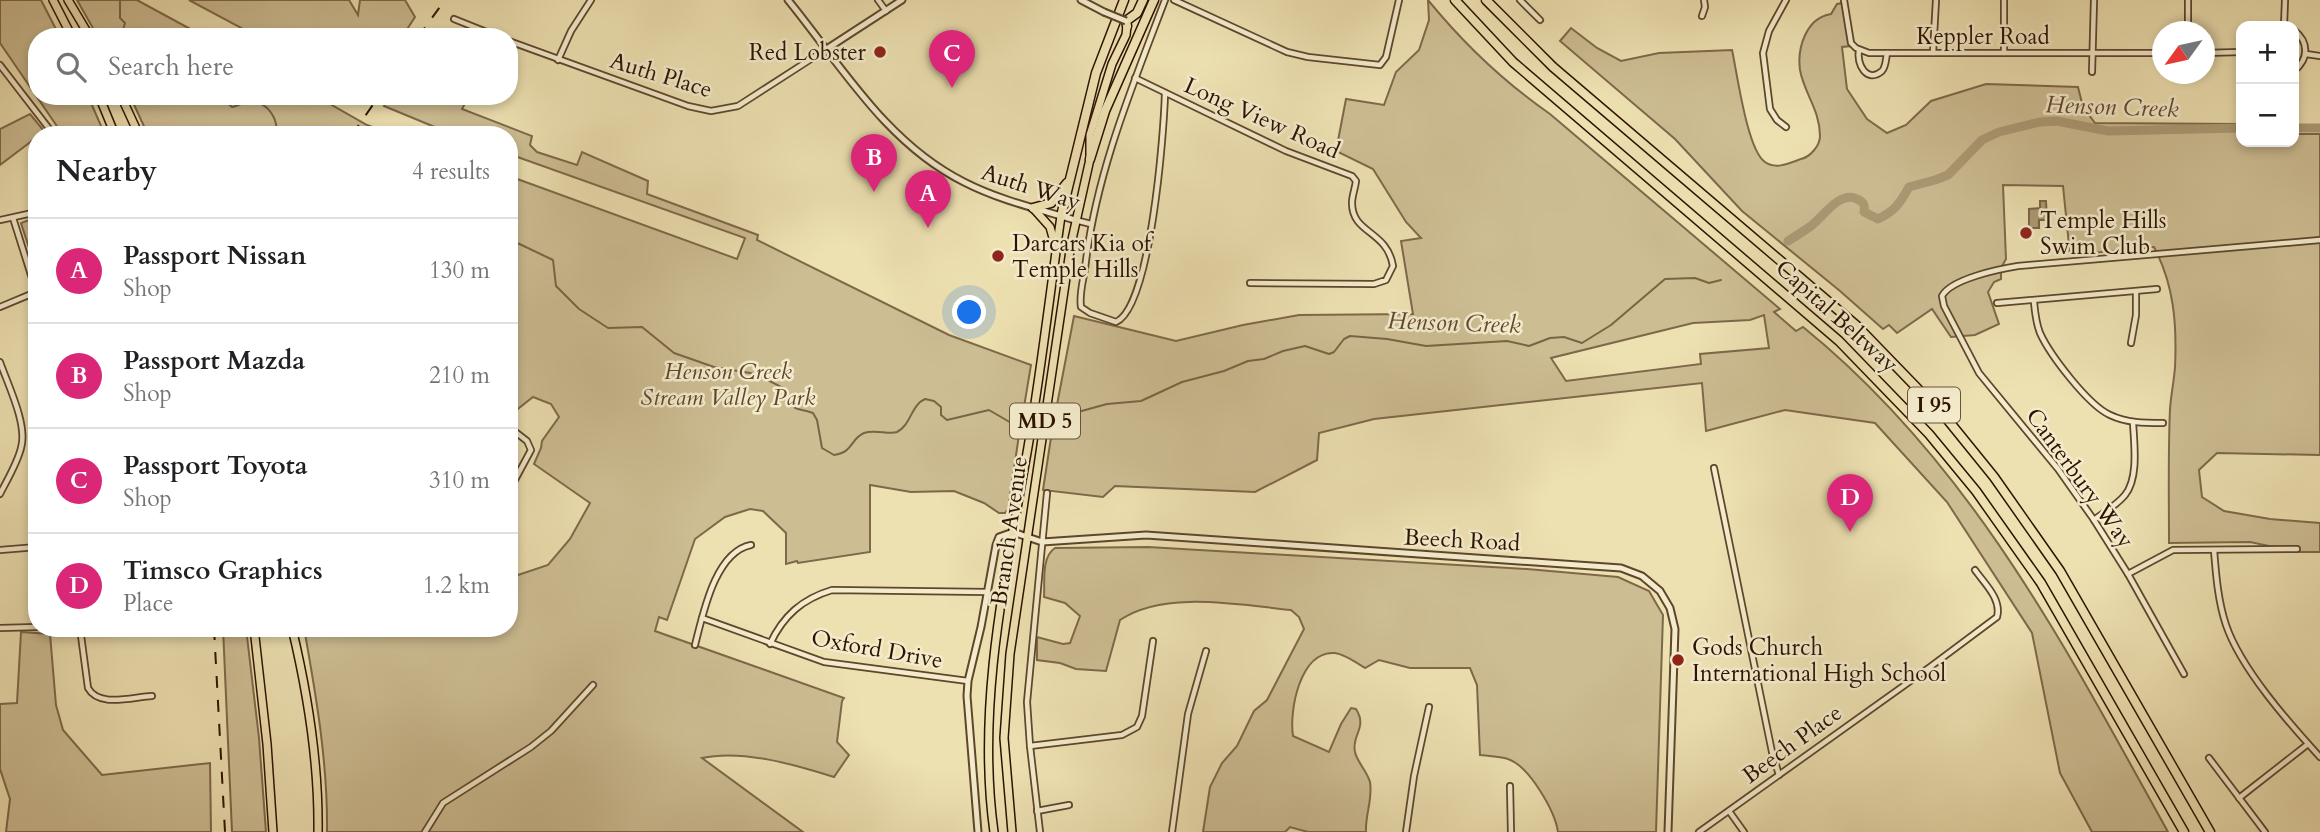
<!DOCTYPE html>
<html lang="en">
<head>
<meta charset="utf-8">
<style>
	body { margin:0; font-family:Cardo,serif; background:#f2f2f2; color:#202124 }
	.controls { position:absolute; right:21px; top:21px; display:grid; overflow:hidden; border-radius:14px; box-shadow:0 4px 10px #0003 }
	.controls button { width:63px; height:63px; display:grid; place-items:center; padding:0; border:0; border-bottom:2px solid #e0e0e0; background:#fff; color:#202124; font:35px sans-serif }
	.compass { position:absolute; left:2152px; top:21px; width:63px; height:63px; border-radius:50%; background:#fff; box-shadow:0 4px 10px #0003; rotate:237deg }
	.you { position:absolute; left:970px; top:313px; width:24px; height:24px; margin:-18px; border:5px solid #fff; border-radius:50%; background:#1a73e8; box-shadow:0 0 0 10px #1a73e833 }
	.badge { display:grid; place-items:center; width:46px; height:46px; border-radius:50%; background:#db2777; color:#fff; font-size:23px; font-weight:700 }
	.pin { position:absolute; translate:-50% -58px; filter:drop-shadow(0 2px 4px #0008) }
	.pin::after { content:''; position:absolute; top:37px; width:24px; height:21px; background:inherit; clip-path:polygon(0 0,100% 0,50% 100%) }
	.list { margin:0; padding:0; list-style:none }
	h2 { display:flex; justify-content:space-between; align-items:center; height:91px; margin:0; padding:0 28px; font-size:30px }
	h2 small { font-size:23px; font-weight:400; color:#757577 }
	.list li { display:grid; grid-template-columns:46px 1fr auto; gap:21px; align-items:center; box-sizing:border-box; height:105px; padding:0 28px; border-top:2px solid #e0e0e0 }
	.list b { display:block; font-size:26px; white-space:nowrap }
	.list p { margin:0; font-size:23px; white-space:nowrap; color:#757577 }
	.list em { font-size:23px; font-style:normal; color:#757577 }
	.icon { flex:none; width:38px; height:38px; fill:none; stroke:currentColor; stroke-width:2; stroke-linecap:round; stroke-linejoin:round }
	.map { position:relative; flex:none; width:2320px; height:832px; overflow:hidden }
	.search { position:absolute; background:#fff; box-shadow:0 4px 10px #0003; left:28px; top:28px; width:490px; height:77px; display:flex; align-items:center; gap:18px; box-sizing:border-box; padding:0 24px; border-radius:28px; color:#757577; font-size:26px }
	.panel { position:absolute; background:#fff; box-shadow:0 4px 10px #0003; left:28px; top:126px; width:490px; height:511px; border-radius:28px }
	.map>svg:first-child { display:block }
	.green { fill:#cdbd93; stroke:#7e684a; stroke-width:2; fill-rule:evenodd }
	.water { fill:#ac9a75; stroke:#7a6446; stroke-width:2 }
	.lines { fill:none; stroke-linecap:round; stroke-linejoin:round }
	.stream { stroke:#7a6446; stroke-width:2 }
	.river { stroke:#ac9a75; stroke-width:9 }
	.minor-casing { stroke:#5e462c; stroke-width:8 }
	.tertiary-casing { stroke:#5e462c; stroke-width:9 }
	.trunk-casing { stroke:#2e1200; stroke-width:10 }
	.motorway-casing { stroke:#2e1200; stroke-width:11 }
	.minor { stroke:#f3ebcc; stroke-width:4.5 }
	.tertiary { stroke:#f3ebcc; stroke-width:5 }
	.trunk { stroke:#ede0b1; stroke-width:7 }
	.motorway { stroke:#ede0b1; stroke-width:8 }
	.rail { stroke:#2e1200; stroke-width:2; stroke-dasharray:12 12; stroke-linecap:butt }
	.tertiary-bridge-casing { stroke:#5e462c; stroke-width:9; stroke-linecap:butt }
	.tertiary-bridge { stroke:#f3ebcc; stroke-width:5 }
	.poi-dot { fill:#8f2418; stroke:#f3ebcc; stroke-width:2.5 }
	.labels { text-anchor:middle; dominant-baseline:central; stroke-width:5; stroke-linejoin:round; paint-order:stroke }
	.shield { fill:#f3ebcc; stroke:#69533d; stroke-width:2 }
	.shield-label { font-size:21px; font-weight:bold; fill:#2e1200 }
	.street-label { font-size:23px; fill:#2e1200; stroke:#f3ebcc }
	.poi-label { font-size:23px; fill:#2e1200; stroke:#f3ebcc; text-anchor:start }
	.park-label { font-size:23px; font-style:italic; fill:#5e452c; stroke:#f3ebcc }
	.water-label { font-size:24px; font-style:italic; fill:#60482f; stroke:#f3ebcc }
</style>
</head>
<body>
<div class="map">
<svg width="2320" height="832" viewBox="0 0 2320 832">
	<rect width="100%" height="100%" fill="#ede0b1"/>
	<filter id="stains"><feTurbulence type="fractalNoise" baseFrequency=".00286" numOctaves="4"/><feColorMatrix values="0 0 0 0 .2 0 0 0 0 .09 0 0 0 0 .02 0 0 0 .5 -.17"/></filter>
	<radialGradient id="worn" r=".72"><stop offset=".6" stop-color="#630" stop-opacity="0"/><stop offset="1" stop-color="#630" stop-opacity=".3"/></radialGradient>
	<!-- green -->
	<g class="green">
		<path d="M0,0H41L60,37H37V96H88L105,135H63L0,43Z"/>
		<path d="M77,0H137L205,37H98Z"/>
		<path d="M189,0H349L358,15L360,0H405L415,17L402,37H258Z"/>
		<path d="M1428,0C1464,44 1504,82 1550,114L1780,309L1774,312L1796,331L1803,327C1970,462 2066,648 2168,832H2092L2060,773L2032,633L1947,502L1875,423L1785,410L1706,431L1702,383L1374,419L1319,433L1317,460L1255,492L1115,486L1103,497L1043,490L1052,431L1074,316L1176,341L1243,325L1299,315L1413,314L1401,241L1421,238L1406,222L1373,169L1336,151L1346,99L1384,105L1396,72L1419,50L1429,20ZM1764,315L1769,348L1700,354L1701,364L1566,381L1551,358L1693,323L1750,320Z"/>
		<path d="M1843,3L1851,46L1842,47L1847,89L1867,119L1887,133L1906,125L1931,101L1986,84L2078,87L2083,107L2095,123L2241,124V142H2294V134H2320V455L2217,453L2199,470L2202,497L2224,511L2270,519L2320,523V552H2297L2250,542L2169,543C2169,498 2168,454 2170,409C2171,395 2174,381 2175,367C2177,324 2174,285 2154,247L2070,255L2063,186L2003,185L2006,259L2001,268V279L1994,282L1988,292L1999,324L1975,335L1951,337L1932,309L1897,333L1889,325L1883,329L1840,291L1742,211L1675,139L1560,41L1571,28L1597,48L1621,61L1659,53L1732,50C1737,72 1747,150 1765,162C1776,170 1790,163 1801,159C1810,157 1820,146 1820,136C1820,110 1804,93 1800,70C1797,48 1806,18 1831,14L1837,4Z"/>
		<path d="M130,96H316L367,125L394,135H148Z"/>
		<path d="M392,96H469L462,109L532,136L530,145L537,152L577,165L582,152L648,181L647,194L758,235L757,240L949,335L1031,365L1023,413H1020L1017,434L1019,435L1008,509L1005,513H999L984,503L954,491L911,492L870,485V552L798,563L797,561L786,564V533L763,511L750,509L725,517L695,539L667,620L659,617L655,631L844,698L842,701L837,742L849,755L834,777C796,765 742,749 702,758L803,832H327C328,764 316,695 304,628H509V578L548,565L570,539L590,503L534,464L541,448L542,441L559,417L551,404L533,397L509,416V176L737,259L745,238L509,154V135H454L384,106Z"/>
		<path d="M30,114L44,131L37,135V137L0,165V129Z"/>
		<path d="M37,217V251L31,254L21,223Z"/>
		<path d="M1148,547L1527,569L1618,577L1649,591L1663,615L1656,832H1558C1555,811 1529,766 1508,759C1500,756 1489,756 1480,755L1477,685L1470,668H1410L1379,660L1365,668C1357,663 1344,654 1335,653C1300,650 1289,711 1293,736L1329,752L1341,724L1351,708L1356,709C1368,728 1351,735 1355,752C1357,762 1367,771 1370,782C1373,799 1365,815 1366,832H1308L1290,827L1285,832H1203L1210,787L1222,763L1237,746L1254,711L1267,700L1304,629L1299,617L1291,610C1240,605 1164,590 1120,620L1106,671L1076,669L1060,663L1037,660V637L1063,644L1070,643L1080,616L1065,603L1044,597C1045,582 1041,557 1055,548Z"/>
		<path d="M223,628H246L259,738L266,832H232Z"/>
		<path d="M21,632L50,634L56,705L63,730L102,775L210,763L211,832H6L10,799L0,769V704L17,703Z"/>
	</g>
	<!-- water -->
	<path class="water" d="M2040,201H2046L2047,220H2039V228H2029V209L2040,208Z"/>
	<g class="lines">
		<!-- stream -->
		<g class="stream">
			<path d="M120,0V18L125,23L121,37"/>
			<path d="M219,96L232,107C238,106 243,102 249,102C267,100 279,119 276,135"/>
			<path d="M509,239L553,260L556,286L579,309L608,328L642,327L674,353L714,367L756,374L787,390C793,414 793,406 813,413L817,420L822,448L834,455C854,452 850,439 864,433C875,429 889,435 897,432C911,425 911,405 925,399L934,401L941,407V415L947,420L989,410L1013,424"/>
			<path d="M1057,422L1067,415L1107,404L1141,401L1182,382L1224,371L1248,361L1264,359L1283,351L1305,346L1329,354L1334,352L1344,339L1350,336L1387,339L1426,346L1507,341L1529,346L1550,338L1564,337L1582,343L1611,325L1665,279L1695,278L1709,283L1721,280"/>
		</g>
		<!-- river -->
		<g class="river">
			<path d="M2294,128H2320"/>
			<path d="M1788,241C1796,236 1804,231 1811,226C1823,217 1840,190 1857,199C1864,202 1865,205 1864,212L1878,219C1895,211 1900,203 1909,187L1935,180L1948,175L1982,140L1999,132L2040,122L2057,121L2108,131L2241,128"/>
		</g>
		<!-- minor casing -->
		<g class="minor-casing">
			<g id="minor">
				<path d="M878,0L886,11"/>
				<path d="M1165,0C1132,87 1095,176 1085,269C1083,281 1079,295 1081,307L1090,313L1116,322C1151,307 1164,131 1165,93"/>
				<path d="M1174,0L1287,52L1308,57L1380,65L1386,57L1399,0"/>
				<path d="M1520,0L1540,20"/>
				<path d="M1844,0L1851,43L1856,48L1869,53H2162"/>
				<path d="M2004,0V53"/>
				<path d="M2188,0V32"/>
				<path d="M1702,16L1705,7L1704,0"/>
				<path d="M454,19L499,37"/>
				<path d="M2284,26L2285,0"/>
				<path d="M2294,30C2309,42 2309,59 2294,71"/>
				<path d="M509,41L688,106L711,111L738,106L825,50"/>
				<path d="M1859,50C1856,64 1867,84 1882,71C1886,67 1886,58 1887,53"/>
				<path d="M1933,53L1936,0"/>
				<path d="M2204,53L2241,52"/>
				<path d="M2306,54L2320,56"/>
				<path d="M558,60L571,31L591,0"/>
				<path d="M0,65L54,135"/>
				<path d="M2092,72L2094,0"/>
				<path d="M1135,78L1286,151L1352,176L1356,181C1355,189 1352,196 1352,203C1352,234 1387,230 1393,266L1386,280L1374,284L1250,283"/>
				<path d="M1786,127L1777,120L1770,109L1763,53L1769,31L1786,0"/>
				<path d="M13,218L37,294"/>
				<path d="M0,220L37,212"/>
				<path d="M1075,220L1091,224"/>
				<path d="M2034,302C2035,313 2036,323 2040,333C2050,355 2088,405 2110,415C2127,423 2144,423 2163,423"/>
				<path d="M1997,303L2157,289"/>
				<path d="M0,307L36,292"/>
				<path d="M2131,343L2136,315V292"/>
				<path d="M0,362C8,385 28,425 21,448C17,464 7,480 0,494"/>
				<path d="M509,427L527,441L531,450L509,491"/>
				<path d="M1714,468L1772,752L1779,775"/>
				<path d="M2094,520C2104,512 2117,505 2125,495C2139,478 2134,443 2133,422"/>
				<path d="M0,550L37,547"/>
				<path d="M2214,550C2216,575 2218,601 2226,625C2241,669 2289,723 2320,757"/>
				<path d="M2128,574L2173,550L2297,549"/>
				<path d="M702,618L824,662L968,681"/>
				<path d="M0,628L37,627"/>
				<path d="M80,628L88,688C99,708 132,697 152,696"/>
				<path d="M770,644C783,616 802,599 832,590L988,592"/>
				<path d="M695,645C703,614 715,552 751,545"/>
				<path d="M2184,674L2128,574L2094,520L2058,469L1979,373L1944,306L1942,296C1951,279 1999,269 2018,266L2320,240"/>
				<path d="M1030,746L1122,735L1137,727L1142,716L1153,641"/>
				<path d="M2209,758L2265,832"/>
				<path d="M1510,786L1511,832"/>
				<path d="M2239,798L2308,744"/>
				<path d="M1037,811L1069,805"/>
				<path d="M1729,811L1744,832"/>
				<path d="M425,832L443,803L531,747L551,731L593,685"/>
				<path d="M1040,832L1030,746L1027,702L1047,493"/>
				<path d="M1172,832L1188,714L1206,651"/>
				<path d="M1406,832L1414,776L1429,707"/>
				<path d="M1699,832L1930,667L1997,617C2002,599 1984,583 1975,570"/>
			</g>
		</g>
		<!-- tertiary casing -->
		<g class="tertiary-casing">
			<g id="tertiary">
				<path d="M788,0C841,65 886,143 964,182C999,200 1038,209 1075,220"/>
				<path d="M1081,0L1104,12"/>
				<path d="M825,50L902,0"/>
				<path d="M978,832L967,696L968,681L981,627L996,545L999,537L1013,532L1042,542L1146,535L1621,568L1642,576L1660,591L1670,608L1675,629L1668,832"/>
			</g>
		</g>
		<!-- trunk casing -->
		<g class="trunk-casing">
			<g id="trunk">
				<path d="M53,0L72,37"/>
				<path d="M68,0L90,37"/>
				<path d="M99,96L115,135"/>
				<path d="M121,96L139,135"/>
				<path d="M1033,208L1050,227L1055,245"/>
				<path d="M254,628L267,744L273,832"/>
				<path d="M292,628C308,695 319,763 318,832"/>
				<path d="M994,832C976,704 1006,574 1028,447C1041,371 1050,293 1061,216"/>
				<path d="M1012,832L1004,738L1010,654L1071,244L1090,159V135L1112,64L1126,35L1127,26"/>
			</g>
		</g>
		<!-- motorway casing -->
		<g class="motorway-casing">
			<g id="motorway">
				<path d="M1455,0L1513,62L1839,341L1929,434L1976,491L2041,583L2184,832"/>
				<path d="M1486,0L1553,67L1857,326L1947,419L1994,477L2060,571L2210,832"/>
				<path d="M1127,26L1126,21L1137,13L1143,0"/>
				<path d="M1090,159L1105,111L1154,0"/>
				<path d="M1033,208L1051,203L1067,183"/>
				<path d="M1061,216L1096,73L1124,0"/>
			</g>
		</g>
		<!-- minor -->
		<use href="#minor" class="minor"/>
		<!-- tertiary -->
		<use href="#tertiary" class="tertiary"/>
		<!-- trunk -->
		<use href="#trunk" class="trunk"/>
		<!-- motorway -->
		<use href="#motorway" class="motorway"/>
		<!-- rail -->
		<g class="rail">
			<path d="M418,37L445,0"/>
			<path d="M352,135L379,96"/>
			<path d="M214,628L225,832"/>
		</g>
		<!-- tertiary-bridge casing -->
		<g class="tertiary-bridge-casing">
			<path id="tertiary-bridge" d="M1104,12L1126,21"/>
		</g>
		<!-- tertiary-bridge -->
		<use href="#tertiary-bridge" class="tertiary-bridge"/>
	</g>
	<!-- markers -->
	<g class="poi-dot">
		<circle cx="880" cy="52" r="7"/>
		<circle cx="2026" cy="233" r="7"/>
		<circle cx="998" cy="256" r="7"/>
		<circle cx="1678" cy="660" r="7"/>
	</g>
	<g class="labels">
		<!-- shield labels -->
		<g class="shield">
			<rect x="1908" y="387.5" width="52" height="35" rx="5"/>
			<rect x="1010" y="403.5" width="70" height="35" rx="5"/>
		</g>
		<g class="shield-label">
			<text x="1934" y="405">I 95</text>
			<text x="1045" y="421">MD 5</text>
		</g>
		<!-- street labels -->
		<g class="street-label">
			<text x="1983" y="36">Keppler Road</text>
			<text transform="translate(661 75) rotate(17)">Auth Place</text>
			<text transform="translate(1262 118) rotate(24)">Long View Road</text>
			<text transform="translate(1031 187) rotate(18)">Auth Way</text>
			<text transform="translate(1837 316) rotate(42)">Capital Beltway</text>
			<text transform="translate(2080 478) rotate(54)">Canterbury Way</text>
			<text transform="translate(1009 531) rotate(-82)">Branch Avenue</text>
			<text transform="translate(1462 540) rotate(3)">Beech Road</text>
			<text transform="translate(877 649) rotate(10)">Oxford Drive</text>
			<text transform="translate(1792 744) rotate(-36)">Beech Place</text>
		</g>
		<!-- poi labels -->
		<g class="poi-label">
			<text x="866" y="52" text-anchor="end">Red Lobster</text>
			<text x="2040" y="220">Temple Hills<tspan x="2040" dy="26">Swim Club</tspan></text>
			<text x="1012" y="243">Darcars Kia of<tspan x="1012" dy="26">Temple Hills</tspan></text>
			<text x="1692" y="647">Gods Church<tspan x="1692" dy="26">International High School</tspan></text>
		</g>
		<!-- park labels -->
		<g class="park-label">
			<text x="728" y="371">Henson Creek<tspan x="728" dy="26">Stream Valley Park</tspan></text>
		</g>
		<!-- water labels -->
		<g class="water-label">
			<text transform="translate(2112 107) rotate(2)">Henson Creek</text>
			<text transform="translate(1454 323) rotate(2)">Henson Creek</text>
		</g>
	</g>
	<rect width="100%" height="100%" filter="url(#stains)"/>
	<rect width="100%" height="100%" fill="url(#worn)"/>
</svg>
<div class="controls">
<button>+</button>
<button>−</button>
</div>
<svg class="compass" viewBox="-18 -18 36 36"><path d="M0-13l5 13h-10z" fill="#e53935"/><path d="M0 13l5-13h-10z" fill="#757577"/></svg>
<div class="you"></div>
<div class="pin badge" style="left:928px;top:228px">A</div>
<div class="pin badge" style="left:874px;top:192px">B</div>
<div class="pin badge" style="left:952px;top:88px">C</div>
<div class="pin badge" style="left:1850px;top:532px">D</div>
<div class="search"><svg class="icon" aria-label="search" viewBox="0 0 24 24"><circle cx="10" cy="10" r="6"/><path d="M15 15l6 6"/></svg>Search here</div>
<section class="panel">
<h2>Nearby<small>4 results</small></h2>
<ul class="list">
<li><span class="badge">A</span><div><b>Passport Nissan</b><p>Shop</p></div><em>130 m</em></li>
<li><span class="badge">B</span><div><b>Passport Mazda</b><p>Shop</p></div><em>210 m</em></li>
<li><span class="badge">C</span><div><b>Passport Toyota</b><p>Shop</p></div><em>310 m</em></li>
<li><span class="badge">D</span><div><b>Timsco Graphics</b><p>Place</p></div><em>1.2 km</em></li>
</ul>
</section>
</div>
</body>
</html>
